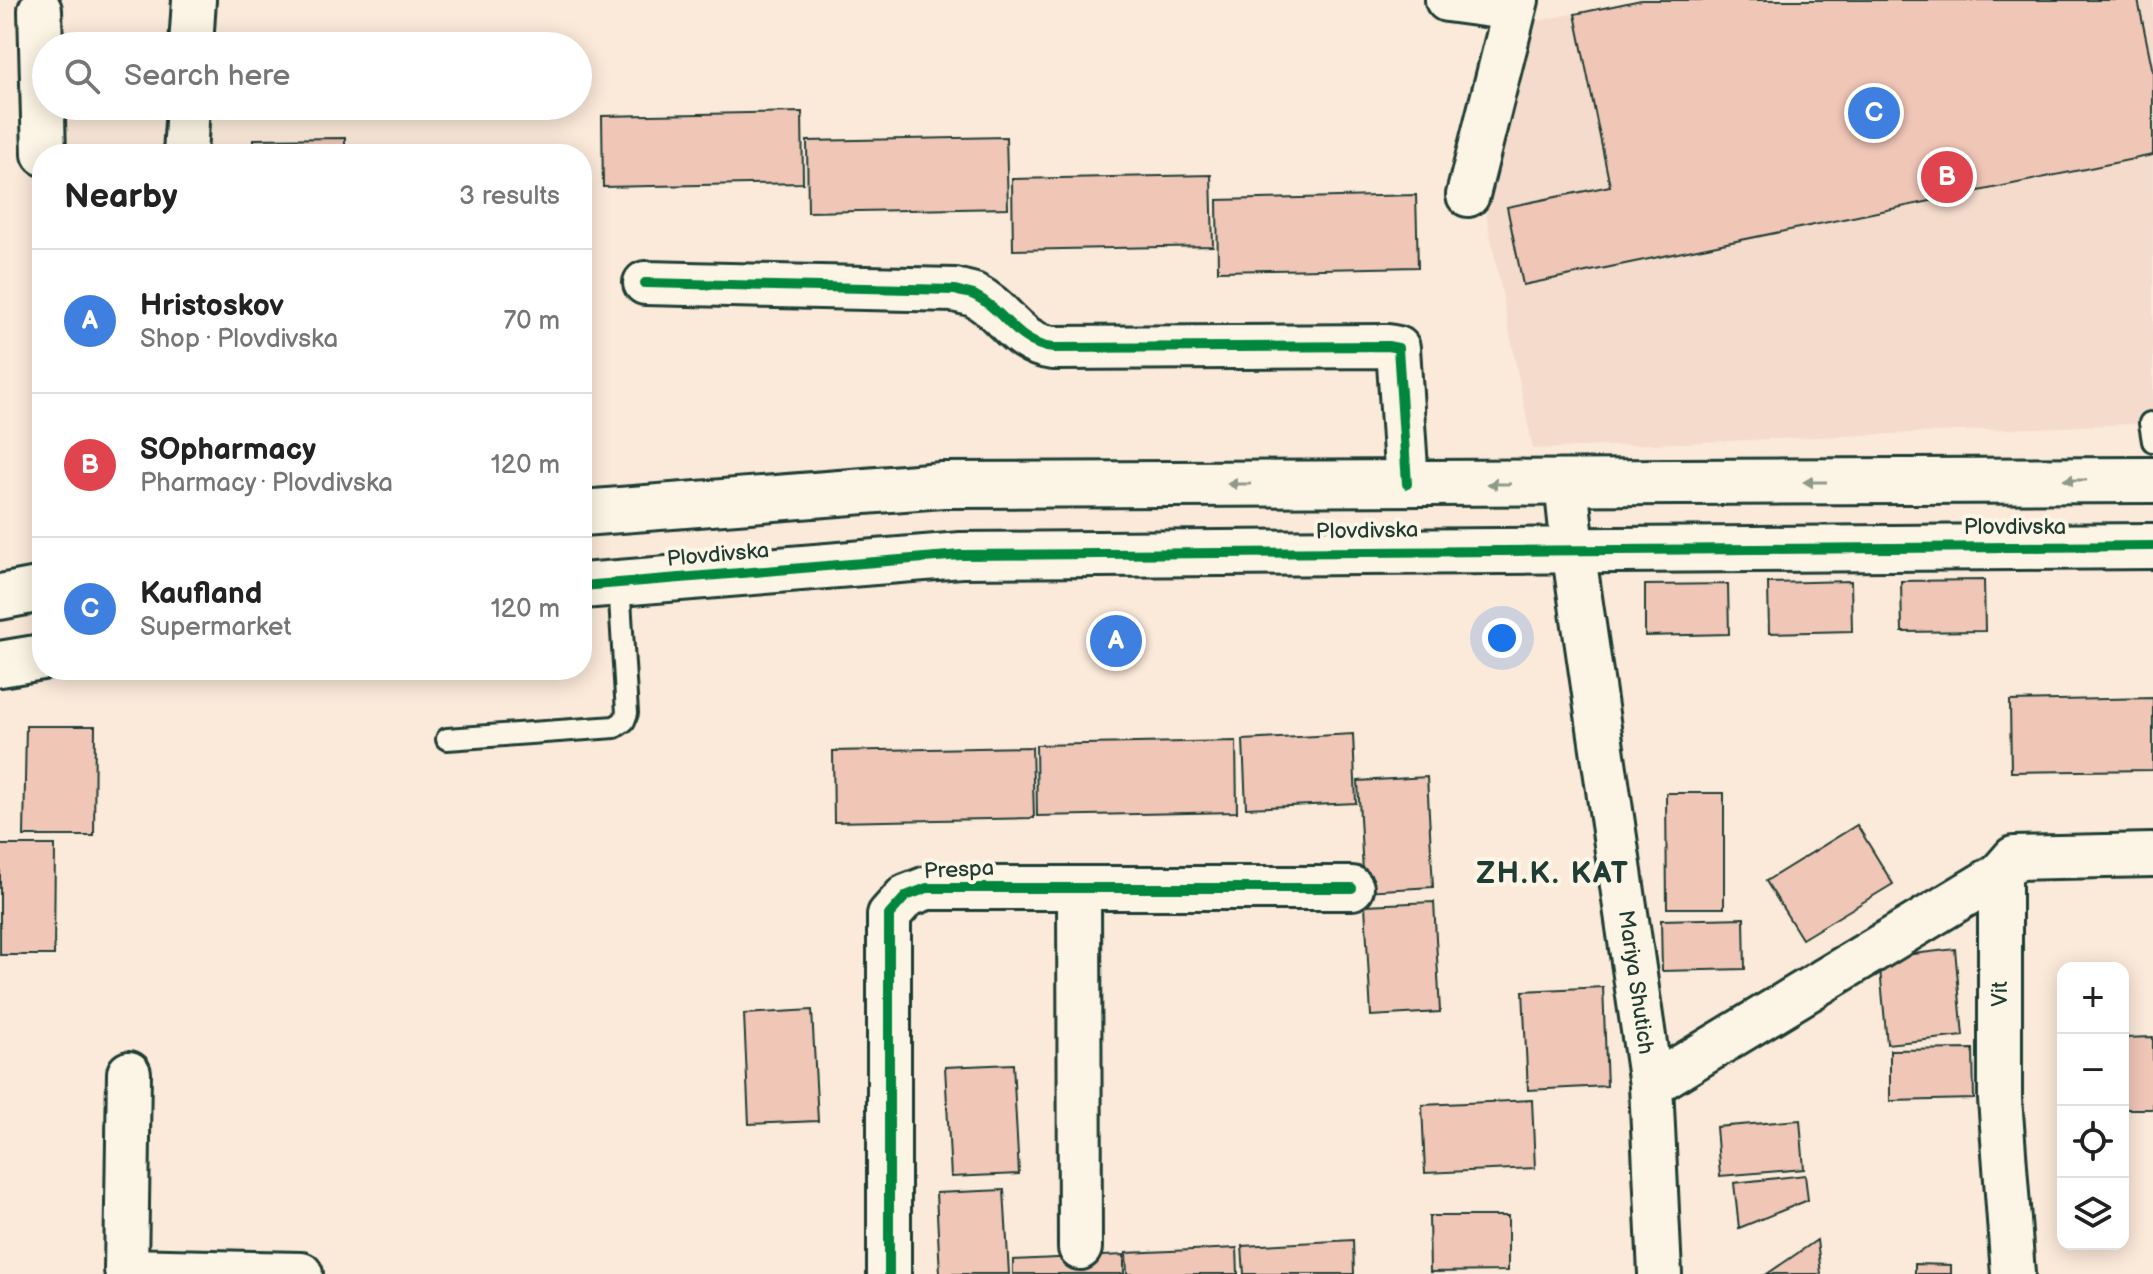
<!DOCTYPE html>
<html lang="en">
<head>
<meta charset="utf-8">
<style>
	body { margin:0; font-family:"Balsamiq Sans",sans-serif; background:#f2f2f2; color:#222 }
	.controls { position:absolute; right:24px; bottom:24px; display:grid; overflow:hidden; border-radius:16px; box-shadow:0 4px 20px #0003 }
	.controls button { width:72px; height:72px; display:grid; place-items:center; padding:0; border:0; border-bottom:2px solid #e0e0e0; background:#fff; color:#222; font:40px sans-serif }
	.you { position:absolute; left:1502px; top:638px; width:28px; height:28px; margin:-20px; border:6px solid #fff; border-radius:50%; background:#1a73e8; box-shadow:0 0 0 12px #1a73e833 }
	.badge { display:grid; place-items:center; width:52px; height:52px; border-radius:50%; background:#1f3d34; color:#fff; font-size:26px; font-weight:700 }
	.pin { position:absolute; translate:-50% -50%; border:4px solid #fff; box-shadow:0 2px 8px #0006 }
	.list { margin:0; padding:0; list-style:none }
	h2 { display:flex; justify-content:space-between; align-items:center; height:104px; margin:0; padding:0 32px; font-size:34px }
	h2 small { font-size:26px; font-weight:400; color:#767676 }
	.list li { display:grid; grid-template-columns:52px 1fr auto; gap:24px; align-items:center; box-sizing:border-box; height:144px; padding:0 32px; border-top:2px solid #e0e0e0 }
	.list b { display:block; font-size:30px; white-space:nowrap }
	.list p { margin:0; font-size:26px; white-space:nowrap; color:#767676 }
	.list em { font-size:26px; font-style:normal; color:#767676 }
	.icon { flex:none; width:44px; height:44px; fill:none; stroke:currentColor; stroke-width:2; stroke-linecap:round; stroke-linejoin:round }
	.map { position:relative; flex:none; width:2153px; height:1274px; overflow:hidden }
	.search { position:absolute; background:#fff; box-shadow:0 4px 20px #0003; left:32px; top:32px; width:560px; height:88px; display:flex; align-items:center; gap:20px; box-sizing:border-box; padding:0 28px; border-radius:44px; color:#767676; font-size:30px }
	.panel { position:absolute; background:#fff; box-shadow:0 4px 20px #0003; left:32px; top:144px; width:560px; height:536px; border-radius:32px }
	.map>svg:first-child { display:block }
	.built { fill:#f4dbcc }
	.building { fill:#f0c6b7; stroke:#1f3d34; stroke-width:2 }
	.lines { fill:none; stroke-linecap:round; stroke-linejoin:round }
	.service-casing { stroke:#1f3d34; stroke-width:26 }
	.minor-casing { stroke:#1f3d34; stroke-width:48 }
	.tertiary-casing { stroke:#1f3d34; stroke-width:50 }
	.service { stroke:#fcf5e5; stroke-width:20 }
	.minor { stroke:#fcf5e5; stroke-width:42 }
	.tertiary { stroke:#fcf5e5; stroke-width:44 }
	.cycleway-casing { stroke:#fcf5e5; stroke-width:15 }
	.cycleway { stroke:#00873e; stroke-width:10 }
	.oneway { fill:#8e998c }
	.labels { text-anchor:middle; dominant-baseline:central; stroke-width:8; stroke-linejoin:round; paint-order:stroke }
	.street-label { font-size:22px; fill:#1f3d34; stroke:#fcf5e5 }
	.district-label { font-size:30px; font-weight:bold; letter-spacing:2px; fill:#1f3d34; stroke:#fcf5e5 }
</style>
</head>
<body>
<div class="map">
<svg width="2153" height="1274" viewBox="0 0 2153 1274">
	<rect width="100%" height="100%" fill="#fbe9d9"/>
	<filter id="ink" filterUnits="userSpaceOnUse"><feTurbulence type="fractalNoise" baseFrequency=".0125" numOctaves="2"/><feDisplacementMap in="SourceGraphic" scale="16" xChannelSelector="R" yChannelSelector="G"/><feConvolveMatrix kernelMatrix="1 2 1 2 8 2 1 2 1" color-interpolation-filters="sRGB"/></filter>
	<g filter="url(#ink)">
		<!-- built -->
		<path class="built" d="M1641,0H2153V423L1533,449L1486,213L1528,23Z"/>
		<!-- building -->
		<g class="building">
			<path d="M1641,0H2138L2153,72V155L1523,285L1507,207L1610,186L1575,14Z"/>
			<path d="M802,112L803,183L603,187L602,116Z"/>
			<path d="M1006,137L1008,208L808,212L807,141Z"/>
			<path d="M345,138V154H254V139Z"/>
			<path d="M1211,175L1213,246L1013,250L1012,179Z"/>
			<path d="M1416,195L1418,267L1218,271L1217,200Z"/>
			<path d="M1984,580L1985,631L1902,632L1901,581Z"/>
			<path d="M1851,581L1852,631L1769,633L1768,583Z"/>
			<path d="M1728,584L1729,634L1645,636V585Z"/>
			<path d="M2153,698V770L2011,772L2010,701Z"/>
			<path d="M26,726H95L94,836H24Z"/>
			<path d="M1353,734L1356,803L1246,808L1243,740Z"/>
			<path d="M1236,741L1237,812L1037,816L1036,745Z"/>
			<path d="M1032,747L1034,818L834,822L833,751Z"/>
			<path d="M1427,777L1433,887L1364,891L1358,781Z"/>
			<path d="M1666,793H1724V908H1667Z"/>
			<path d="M1857,825L1893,884L1802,939L1766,881Z"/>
			<path d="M0,845H55L54,955H0Z"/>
			<path d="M1434,902L1440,1012L1371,1016L1365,905Z"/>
			<path d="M1744,918L1745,969L1662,971L1661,920Z"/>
			<path d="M1955,949L1963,1036L1887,1044L1879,958Z"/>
			<path d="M1603,987L1607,1086L1528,1090L1523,991Z"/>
			<path d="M812,1010L818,1121L749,1124L744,1014Z"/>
			<path d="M2153,1037V1109H2123V1038Z"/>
			<path d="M1973,1049L1974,1099L1890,1101V1050Z"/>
			<path d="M1013,1064L1019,1174L951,1177L945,1067Z"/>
			<path d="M1532,1100L1535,1168L1425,1173L1422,1105Z"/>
			<path d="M1800,1120L1804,1169L1720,1176L1716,1127Z"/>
			<path d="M1805,1175L1808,1200L1739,1228L1734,1183Z"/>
			<path d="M1004,1190L1009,1274H940L936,1193Z"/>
			<path d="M1429,1216H1508V1271L1430,1272Z"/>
			<path d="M1353,1240L1354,1274H1244L1242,1246Z"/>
			<path d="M1817,1240L1821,1274H1767Z"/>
			<path d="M1237,1248L1238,1274H1127L1126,1253Z"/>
			<path d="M1124,1255V1274H1013V1260Z"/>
			<path d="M1915,1264L1951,1265V1274H1915Z"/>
		</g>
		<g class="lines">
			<!-- service casing -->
			<g class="service-casing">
				<g id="service">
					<path d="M2150,423L2153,441"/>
					<path d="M447,739L615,727L624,721L627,713L619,583"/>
				</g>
			</g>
			<!-- minor casing -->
			<g class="minor-casing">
				<g id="minor">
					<path d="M1447,0L1514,9"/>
					<path d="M40,10L44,154"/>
					<path d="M191,46L194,0"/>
					<path d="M185,154L188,106"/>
					<path d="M1468,195L1517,0"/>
					<path d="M645,283L955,290C961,292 968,293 974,295C1005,310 1016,344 1053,348L1388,346L1398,348L1407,484"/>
					<path id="s1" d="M1566,483L1573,549L1651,1085L1660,1274"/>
					<path d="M1079,888L1080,1248"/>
					<path d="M129,1073L126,1270L301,1274"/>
					<path d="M1651,1085L2000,874"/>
					<path d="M889,1274V915L906,896L927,888H1352"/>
					<path d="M2013,1274L2000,1099V874L2014,858L2153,855"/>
				</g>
			</g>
			<!-- tertiary casing -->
			<g class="tertiary-casing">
				<g id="tertiary">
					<path d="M582,513L942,485L2153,480"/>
					<path d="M582,586L961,555L2153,546"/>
					<path d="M0,597L42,589"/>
					<path d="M0,664L42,657"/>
				</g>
			</g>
			<!-- service -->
			<use href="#service" class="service"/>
			<!-- minor -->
			<use href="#minor" class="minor"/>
			<!-- tertiary -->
			<use href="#tertiary" class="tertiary"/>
			<!-- cycleway casing -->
			<g class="cycleway-casing">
				<g id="cycleway">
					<path d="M645,283L955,290C961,292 968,293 974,295C1005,310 1016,344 1053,348L1388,346L1398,348L1407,484"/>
					<path d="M582,586L961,555L2153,546"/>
					<path d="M889,1274V915L906,896L927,888H1352"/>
				</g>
			</g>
			<!-- cycleway -->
			<use href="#cycleway" class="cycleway"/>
		</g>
		<!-- one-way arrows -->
		<defs><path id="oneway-solid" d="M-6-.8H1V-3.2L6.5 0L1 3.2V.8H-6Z" transform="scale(2)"/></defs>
		<g class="oneway">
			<use href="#oneway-solid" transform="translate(2075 480) rotate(180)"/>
			<use href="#oneway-solid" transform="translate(1815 482) rotate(180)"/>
			<use href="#oneway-solid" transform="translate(1239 484) rotate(180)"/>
			<use href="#oneway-solid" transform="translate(1499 484) rotate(180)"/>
		</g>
	</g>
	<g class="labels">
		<!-- street labels -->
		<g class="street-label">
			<text x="2015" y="527">Plovdivska</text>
			<text transform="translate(1367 531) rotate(-1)">Plovdivska</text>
			<text transform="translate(718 555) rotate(-5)">Plovdivska</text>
			<text transform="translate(959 870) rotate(-3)">Prespa</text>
			<text stroke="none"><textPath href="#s1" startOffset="504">Mariya Shutich</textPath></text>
			<text transform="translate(2000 994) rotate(-90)">Vit</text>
		</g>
		<!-- district labels -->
		<g class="district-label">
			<text x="1553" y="874">ZH.K. KAT</text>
		</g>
	</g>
</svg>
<div class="controls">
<button>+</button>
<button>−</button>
<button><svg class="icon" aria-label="locate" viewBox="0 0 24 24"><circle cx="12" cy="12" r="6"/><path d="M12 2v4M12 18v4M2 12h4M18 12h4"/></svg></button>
<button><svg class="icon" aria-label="layers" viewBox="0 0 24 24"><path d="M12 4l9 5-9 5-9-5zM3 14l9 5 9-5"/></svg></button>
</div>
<div class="you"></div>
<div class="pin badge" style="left:1116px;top:641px;background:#3f7fe0">A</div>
<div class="pin badge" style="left:1947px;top:177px;background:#e0444e">B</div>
<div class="pin badge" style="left:1874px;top:113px;background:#3f7fe0">C</div>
<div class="search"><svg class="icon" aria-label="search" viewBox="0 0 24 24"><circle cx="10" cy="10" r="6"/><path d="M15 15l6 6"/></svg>Search here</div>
<section class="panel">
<h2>Nearby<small>3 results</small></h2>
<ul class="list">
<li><span class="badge" style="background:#3f7fe0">A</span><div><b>Hristoskov</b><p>Shop · Plovdivska</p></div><em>70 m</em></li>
<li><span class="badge" style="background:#e0444e">B</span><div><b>SOpharmacy</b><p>Pharmacy · Plovdivska</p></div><em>120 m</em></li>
<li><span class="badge" style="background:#3f7fe0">C</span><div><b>Kaufland</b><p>Supermarket</p></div><em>120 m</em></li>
</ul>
</section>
</div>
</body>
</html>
